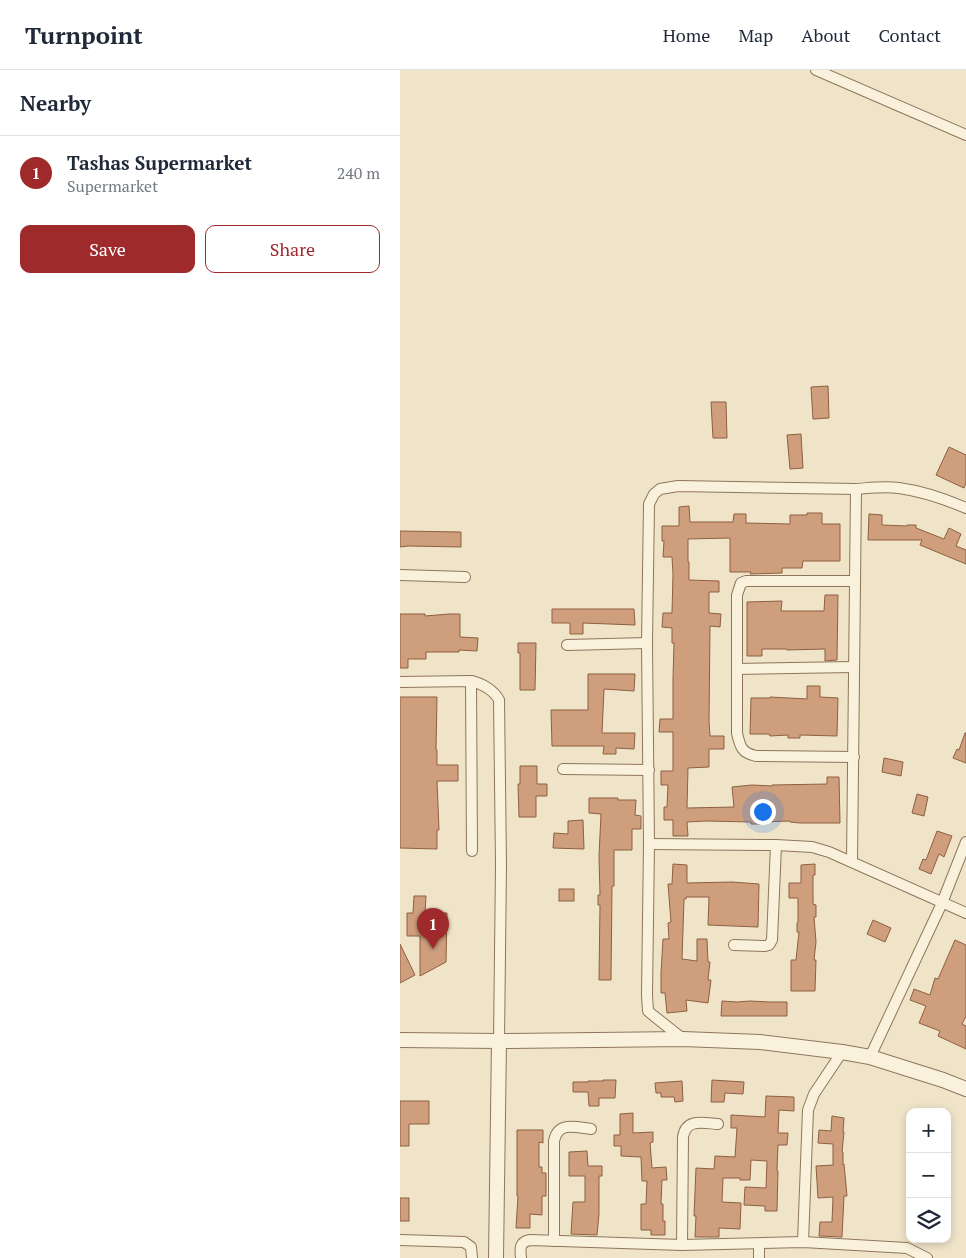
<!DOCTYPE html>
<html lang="en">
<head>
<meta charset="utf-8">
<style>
	body { margin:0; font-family:"PT Serif",serif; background:#f6f6f7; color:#1f2937 }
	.controls { position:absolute; right:15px; bottom:15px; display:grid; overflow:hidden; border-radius:10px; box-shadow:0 2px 8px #0003 }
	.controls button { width:45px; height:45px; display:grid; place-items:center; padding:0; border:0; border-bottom:1px solid #e0e1e3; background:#fff; color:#1f2937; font:25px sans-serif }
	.you { position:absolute; left:362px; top:741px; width:18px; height:18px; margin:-12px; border:4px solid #fff; border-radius:50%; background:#1a73e8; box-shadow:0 0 0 8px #1a73e833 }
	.badge { display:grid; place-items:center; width:32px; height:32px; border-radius:50%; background:#9e2a2b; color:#fff; font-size:16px; font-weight:700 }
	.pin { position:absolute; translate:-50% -41px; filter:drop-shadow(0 1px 2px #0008) }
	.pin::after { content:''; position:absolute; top:26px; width:18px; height:15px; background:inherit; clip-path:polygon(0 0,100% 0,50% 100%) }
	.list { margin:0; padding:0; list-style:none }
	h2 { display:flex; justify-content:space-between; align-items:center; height:65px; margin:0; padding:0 20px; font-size:21px }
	h2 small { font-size:16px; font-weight:400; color:#747a83 }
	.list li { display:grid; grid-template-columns:32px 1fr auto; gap:15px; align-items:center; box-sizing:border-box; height:75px; padding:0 20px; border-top:1px solid #e0e1e3 }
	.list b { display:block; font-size:19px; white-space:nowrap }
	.list p { margin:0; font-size:16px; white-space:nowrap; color:#747a83 }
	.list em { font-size:16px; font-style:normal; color:#747a83 }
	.actions { display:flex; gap:10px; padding:15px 20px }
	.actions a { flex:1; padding:11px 0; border:1px solid #9e2a2b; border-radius:10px; text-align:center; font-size:18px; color:#9e2a2b }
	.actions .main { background:#9e2a2b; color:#fff }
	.icon { flex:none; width:28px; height:28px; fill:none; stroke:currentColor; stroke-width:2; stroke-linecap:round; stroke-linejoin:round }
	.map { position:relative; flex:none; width:566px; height:1188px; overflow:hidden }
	header { display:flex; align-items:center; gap:30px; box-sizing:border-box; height:70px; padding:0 25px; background:#fff; border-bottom:1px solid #e0e1e3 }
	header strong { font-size:24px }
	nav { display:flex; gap:28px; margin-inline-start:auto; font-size:18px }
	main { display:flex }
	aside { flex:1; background:#fff }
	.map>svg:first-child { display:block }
	.building { fill:#cf9f7d; stroke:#8d5f41 }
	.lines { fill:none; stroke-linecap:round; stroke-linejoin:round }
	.minor-casing { stroke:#8d765c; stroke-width:12 }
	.tertiary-casing { stroke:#8d765c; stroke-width:16 }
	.minor { stroke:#faf1dc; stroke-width:10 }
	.tertiary { stroke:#faf1dc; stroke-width:14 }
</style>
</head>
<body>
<header>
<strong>Turnpoint</strong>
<nav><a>Home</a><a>Map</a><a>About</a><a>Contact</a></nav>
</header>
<main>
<aside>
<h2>Nearby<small></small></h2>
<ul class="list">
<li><span class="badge">1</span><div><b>Tashas Supermarket</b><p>Supermarket</p></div><em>240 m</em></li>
</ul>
<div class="actions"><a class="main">Save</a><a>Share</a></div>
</aside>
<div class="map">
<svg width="566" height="1188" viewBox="0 0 566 1188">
	<rect width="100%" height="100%" fill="#f0e4c8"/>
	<!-- building -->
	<g class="building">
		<path d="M428,316L429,348L413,349L411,317Z"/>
		<path d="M311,332H326L327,368H313Z"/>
		<path d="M401,364L403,398L390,399L387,365Z"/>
		<path d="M549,377L566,385V413L564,418L536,405Z"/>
		<path d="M289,436L290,452H333L334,444H346V453L390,454V445H407V443H422V454H440V491H403L402,498H382V503L350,504L351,502H330V468L288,469V492H289V510L319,511V522H309V543L321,544L320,557L310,556L309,651L310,666H324V679H309V697L288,698L287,738L334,737L332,717L352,715L372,716V715L427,714V707H439L440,753H400L390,752V751L362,752V754H351V752L306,751L287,752L288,766H273V750H264V737H267L268,715H261V701H273V662H259L260,649H273V609L274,573H272V558L262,557L263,543H272L273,504L272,487H263L264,471H262V456H279V437Z"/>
		<path d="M469,444L482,445V455L507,456V455H516V458L544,469L549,458L561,464L556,476L566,480V494L520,475L522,470H468Z"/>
		<path d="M0,461L61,462V477L8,476L0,477Z"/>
		<path d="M425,525H438L437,590L425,591V579L387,580V579H362V586H347V532L382,531L381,541H424Z"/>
		<path d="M152,539H234L235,555L183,553V564H170V553H152Z"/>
		<path d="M0,544H25V546L49,544H60V567L78,568L77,581L59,580V582H26V589H8V598H0Z"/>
		<path d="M118,573H136L135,620H120V583H118Z"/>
		<path d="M188,604H235L234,621L204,619L202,663H235L234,679L216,678V684H203L204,676H152L151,640H188Z"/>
		<path d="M407,616H420V627L438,628L437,666L400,665V668H388V665L370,666L369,664H350L351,628H370V627L407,629Z"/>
		<path d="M0,627H37L36,680H37V695H58V711H37L39,760H37V779L0,778Z"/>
		<path d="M565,663H566V693L553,688L557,679L559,680Z"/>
		<path d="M484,688L503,692L501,706L482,702Z"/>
		<path d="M120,696H137V714H147V726H136V747H119L118,714H120Z"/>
		<path d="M517,724L528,727L524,746L512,743Z"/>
		<path d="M189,728H218V730H236L235,745L241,746V759H232V780H214V816H212L211,910H199L200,835H198V825H200L199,786L201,744L189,743Z"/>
		<path d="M183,750L184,779L153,778L154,763L168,764V751Z"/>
		<path d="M537,761L552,766L544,787L539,784L531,804L519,799L523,789L526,790Z"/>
		<path d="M273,794L287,795V813L332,812L359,814L358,857L308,855L309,827H286V829H284L282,889L297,891V869H307L308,892H310L308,910H311L308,933L286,930L287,941L267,943L265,923H261V903L263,869H269L268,853L271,852L268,814H272Z"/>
		<path d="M415,794V805H413V834L416,835V847H414L416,872L414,890H416L415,921H391V890H396L399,862H397V853H398V828H389V813H401V795Z"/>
		<rect x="159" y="819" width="15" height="12"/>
		<path d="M14,826H26L25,843H47L46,892L20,906V866H7V843H13Z"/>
		<path d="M473,850L491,858L485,872L467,864Z"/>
		<path d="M555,870L566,875V946L562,954L566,956V979L538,966L540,961L519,953L526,936L510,930L514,919L530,925L535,908L538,909Z"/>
		<path d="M0,874L15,905L0,913Z"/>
		<path d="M322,931L337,932L350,931L370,932H387V946H321Z"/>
		<path d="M203,1010H216L215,1028H199V1036H189L188,1022H173V1012H188V1011H203Z"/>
		<path d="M312,1010L344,1012L343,1024L325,1023L324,1032H311Z"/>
		<path d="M282,1011L283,1031L275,1032L274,1027H261V1023H256L255,1013Z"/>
		<path d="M366,1026L394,1027V1041L379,1040L378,1063H388L387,1075H378L377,1101H378L377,1141H365V1136L344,1135L345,1117L366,1118L367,1091L351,1090L350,1110H340V1108H323L322,1132L341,1133L340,1159L319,1158V1167H295L296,1146H294L296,1098L314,1099L315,1086L335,1087L337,1058H331V1045L365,1047Z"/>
		<path d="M0,1031H29V1054H9V1076H0Z"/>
		<path d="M233,1043V1063L253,1062V1072L250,1073L252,1098L266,1097L267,1110H262L261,1134H263V1151H265V1165H251V1160H241V1134H246L247,1111H242L241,1087L221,1086V1076H214V1065H220V1044Z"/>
		<path d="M432,1046L444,1048L443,1062H444L442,1082H443V1095L444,1094L447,1126H444L442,1167L419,1166L420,1152H432L433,1127L418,1128L416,1096L433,1095V1074L418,1073L419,1060L431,1061Z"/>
		<path d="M117,1060H143V1073L139,1072V1097H142V1103H146V1126H142V1145L130,1144V1158H116L118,1126H117Z"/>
		<path d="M187,1081L188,1096H202V1106H199V1144L197,1165L171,1164L173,1132H185V1106H169V1082Z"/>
		<rect x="0" y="1128" width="9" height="23"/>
	</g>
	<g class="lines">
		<!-- minor casing -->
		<g class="minor-casing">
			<g id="minor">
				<path d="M416,0L566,65"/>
				<path d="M0,505L65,507"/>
				<path d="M167,575L247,573"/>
				<path d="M337,599L453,597"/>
				<path d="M71,611L72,781"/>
				<path d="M0,612L71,611C81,613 94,620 99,630L101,795L99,971"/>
				<path d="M454,687L356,686C342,683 340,677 337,663V525L341,513L346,511H454"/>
				<path d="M163,699L249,700"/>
				<path d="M249,774L376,775L412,777L429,782L566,843"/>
				<path d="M452,792L456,419"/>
				<path d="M334,875L365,876L369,875L372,870L376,775"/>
				<path d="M283,969L254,946L248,941L247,925L249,774L247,573L249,434L254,424L260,419L278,416L456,419C470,418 485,416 499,418C521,421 545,429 566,438"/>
				<path d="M470,987L542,833L566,772"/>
				<path d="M0,1170L64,1172L71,1177L72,1188"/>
				<path d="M154,1171V1071C158,1051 175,1057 191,1059"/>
				<path d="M403,1172L408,1040L414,1024L442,982"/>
				<path d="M359,1174V1188"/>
				<path d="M282,1175L283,1067C286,1048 303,1053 318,1054"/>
				<path d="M121,1188C120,1179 119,1172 130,1170L282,1175L403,1172L507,1178L527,1188"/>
			</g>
		</g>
		<!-- tertiary casing -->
		<g class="tertiary-casing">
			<g id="tertiary">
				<path d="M0,970L99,971L283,969L360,972L442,982L470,987L543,1010L566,1019"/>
				<path d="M96,1188L99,971"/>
			</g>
		</g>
		<!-- minor -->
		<use href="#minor" class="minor"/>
		<!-- tertiary -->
		<use href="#tertiary" class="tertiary"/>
	</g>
</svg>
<div class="controls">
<button>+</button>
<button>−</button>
<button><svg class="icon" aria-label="layers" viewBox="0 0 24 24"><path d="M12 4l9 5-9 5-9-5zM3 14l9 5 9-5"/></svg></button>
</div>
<div class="you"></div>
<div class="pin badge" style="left:33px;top:879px">1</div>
</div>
</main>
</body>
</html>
